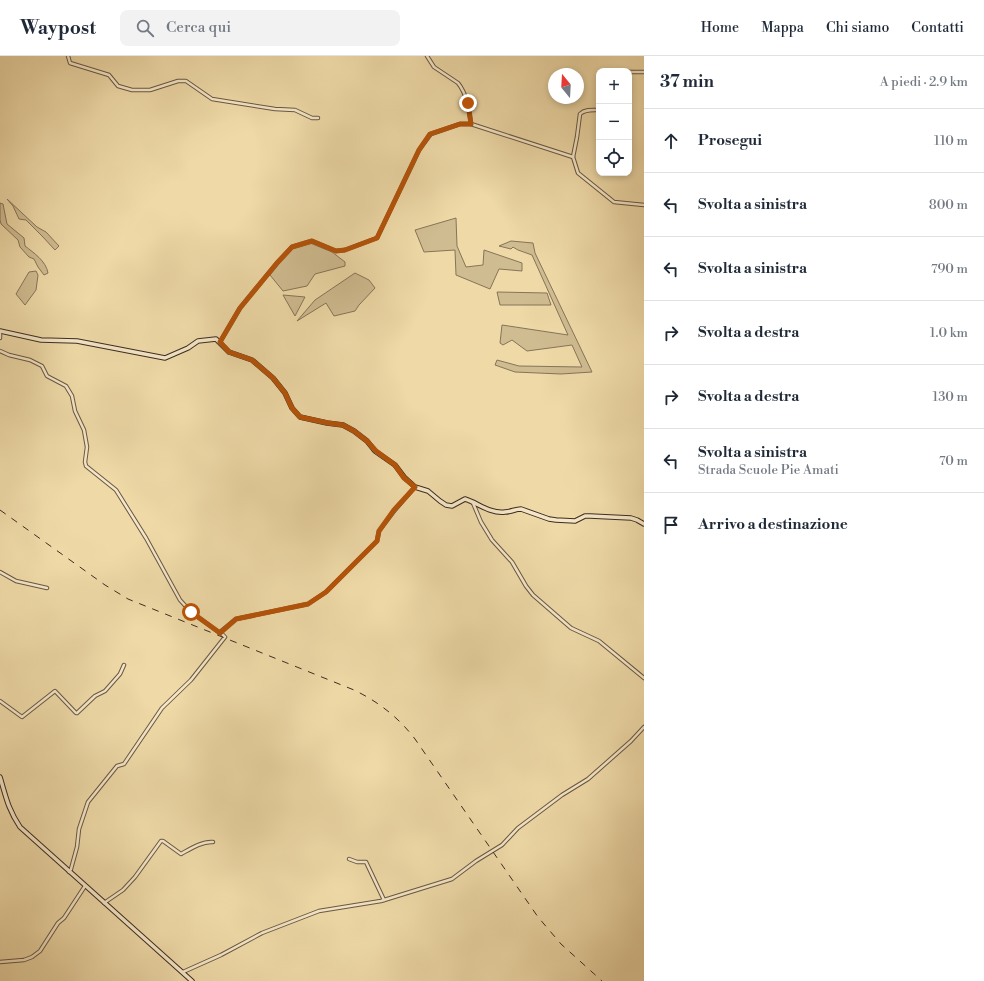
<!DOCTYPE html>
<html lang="it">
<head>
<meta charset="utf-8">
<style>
	body { margin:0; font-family:"Libre Bodoni",serif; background:#f2f2f3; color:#1f2937 }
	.controls { position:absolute; right:12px; top:12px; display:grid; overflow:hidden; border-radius:8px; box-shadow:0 2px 6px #0003 }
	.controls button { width:36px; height:36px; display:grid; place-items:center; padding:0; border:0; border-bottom:1px solid #e0e1e3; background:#fff; color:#1f2937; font:20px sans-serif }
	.compass { position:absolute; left:548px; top:12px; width:36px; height:36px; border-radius:50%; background:#fff; box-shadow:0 2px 6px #0003; rotate:342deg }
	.stop { position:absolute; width:12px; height:12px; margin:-9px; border:3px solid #b45309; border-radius:50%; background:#fff }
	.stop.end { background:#b45309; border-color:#fff; box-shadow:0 1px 4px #0008 }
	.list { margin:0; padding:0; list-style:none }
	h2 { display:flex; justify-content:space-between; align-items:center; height:52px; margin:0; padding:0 16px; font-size:17px }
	h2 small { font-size:13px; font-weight:400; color:#747a83 }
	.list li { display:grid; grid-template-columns:26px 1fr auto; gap:12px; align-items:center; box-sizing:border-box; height:64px; padding:0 16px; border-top:1px solid #e0e1e3 }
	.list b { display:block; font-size:15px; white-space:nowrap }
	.list p { margin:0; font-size:13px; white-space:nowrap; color:#747a83 }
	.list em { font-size:13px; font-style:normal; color:#747a83 }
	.icon { flex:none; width:22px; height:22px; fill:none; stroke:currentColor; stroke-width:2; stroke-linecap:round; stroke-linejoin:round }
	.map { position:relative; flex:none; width:644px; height:925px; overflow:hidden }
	header { display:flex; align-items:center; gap:24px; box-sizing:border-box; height:56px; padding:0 20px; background:#fff; border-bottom:1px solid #e0e1e3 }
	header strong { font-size:19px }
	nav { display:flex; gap:22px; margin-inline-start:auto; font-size:14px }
	.search { width:280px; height:36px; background:#f2f2f3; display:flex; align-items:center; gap:10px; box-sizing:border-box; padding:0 14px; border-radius:8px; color:#747a83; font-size:15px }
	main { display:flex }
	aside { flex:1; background:#fff }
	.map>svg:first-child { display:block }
	.green { fill:#d0bc91; stroke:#86745a }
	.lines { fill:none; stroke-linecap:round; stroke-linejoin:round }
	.street-casing { stroke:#685744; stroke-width:4.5 }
	.secondary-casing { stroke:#3c2c23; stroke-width:5.5 }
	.street { stroke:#f4e6c6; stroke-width:2.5 }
	.secondary { stroke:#f4e6c6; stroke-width:3.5 }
	.rail { stroke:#3c2c23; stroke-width:1; stroke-dasharray:7 7; stroke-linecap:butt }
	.route { stroke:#b45309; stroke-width:5 }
</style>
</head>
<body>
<header>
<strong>Waypost</strong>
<div class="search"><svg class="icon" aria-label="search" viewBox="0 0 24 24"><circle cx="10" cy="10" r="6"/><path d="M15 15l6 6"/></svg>Cerca qui</div>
<nav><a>Home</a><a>Mappa</a><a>Chi siamo</a><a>Contatti</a></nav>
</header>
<main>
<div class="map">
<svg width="644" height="925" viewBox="0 0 644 925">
	<rect width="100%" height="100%" fill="#eed9a7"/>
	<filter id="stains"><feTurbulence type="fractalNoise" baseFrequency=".005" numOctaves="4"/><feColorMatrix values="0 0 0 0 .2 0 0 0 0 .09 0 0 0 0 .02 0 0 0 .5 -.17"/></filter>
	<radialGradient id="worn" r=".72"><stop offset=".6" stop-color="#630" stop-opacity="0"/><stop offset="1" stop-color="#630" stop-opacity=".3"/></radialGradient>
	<!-- green -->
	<g class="green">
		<path d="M7,143L37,171L46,176L59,190L55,194L42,180L26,164L19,163L13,150Z"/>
		<path d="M0,147L3,148L7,168L24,182L25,190C34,197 46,205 48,217L44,219L38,211L34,203L29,201L20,191L18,184L1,168L0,164Z"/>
		<path d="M456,162L457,190L466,211L483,209L484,194L522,207V215L499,213L490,233L456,219L455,194L424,196L415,174Z"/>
		<path d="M511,185L533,187L535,197L592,316L561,318L515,316L495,309L497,304L519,310L582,311L572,289L527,295L512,284L503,289L500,287L502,269L568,279L532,199L518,194L513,191L511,193L499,190Z"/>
		<path d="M310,187L332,196L345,206V210L315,218L307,230L283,235L270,219L292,192Z"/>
		<path d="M36,215L38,219L36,234L25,249L16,238L29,216Z"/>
		<path d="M355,217L369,224L375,232L359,249L355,255L334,260L326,247L297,265L315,244Z"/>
		<path d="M497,236L547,237L551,249H500Z"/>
		<path d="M283,239L305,241L295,260Z"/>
	</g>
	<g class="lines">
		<!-- street casing -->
		<g class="street-casing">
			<g id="street">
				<path d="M68,0L70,7L109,19L118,30L132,34H150L178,25H186L212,43L275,53L295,54L312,62H318"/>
				<path d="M427,0L434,11L458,27C467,38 469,54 471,68L573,101L578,117L614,146L644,149"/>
				<path d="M629,16H644"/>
				<path d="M573,101L577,81L580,58C585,53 593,54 599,54"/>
				<path d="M0,277V282"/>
				<path d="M220,286L240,252L277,207L292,191L312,185L336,195L345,194L377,182L419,94L431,78L460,68H471"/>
				<path d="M0,295L9,299L30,304L42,310L47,320L66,330L72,340L75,355L84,374L87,391L85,406L86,410L116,434L146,482L180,544L191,556L220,577"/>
				<path d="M473,447L481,466L492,484L512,506L526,530L533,539L571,572L599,585L644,622"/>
				<path d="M0,516L16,525L47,532"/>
				<path d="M0,645L22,661L55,635L76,657H77L95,640L105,635L120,618L124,609"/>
				<path d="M349,803L357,806H366L384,844"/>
				<path d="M69,816L71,813L77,791L79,773L88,746L117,710L124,708L162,652L191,624L225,581L220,576L236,563L308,548L326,536L377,485L379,475L395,454L415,431"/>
				<path d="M104,847L123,834L135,821L161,785H163L181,798C190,793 202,785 213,786"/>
				<path d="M0,906L24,904L32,901L40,895L58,867L64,862L85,830"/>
				<path d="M183,916L221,899L262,877L319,855L381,845L452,823L476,805L502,789L518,772L562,739L588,723L631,685L644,671"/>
			</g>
		</g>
		<!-- secondary casing -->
		<g class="secondary-casing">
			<g id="secondary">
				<path d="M0,275L41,284L77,285L165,302L188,292L198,285L216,283L229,296L252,304L273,322L285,337L292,352L300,361L327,367L343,369L354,375L367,385L375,395L395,409L404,421L415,431L428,435L440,445L446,449L452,450L465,443C478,447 490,458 505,456C511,456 515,453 521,453L549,463L556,464L575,465L585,460H590L631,462L637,464L644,468"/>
				<path d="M0,721C6,741 8,753 20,771L192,925"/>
			</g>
		</g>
		<!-- street -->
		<use href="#street" class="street"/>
		<!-- secondary -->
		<use href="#secondary" class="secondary"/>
		<!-- rail -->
		<path class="rail" d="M0,454L105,529L128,543L354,634C379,646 399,662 415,683L538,861L561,888L602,925"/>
	</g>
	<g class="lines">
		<!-- route -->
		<path class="route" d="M191,556L220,577L236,563L308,548L326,536L377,485L379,475L394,454L415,431L404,422L395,409L376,395L367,385L354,375L343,369L328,367L300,361L292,352L285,337L273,322L252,304L229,296L220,286L240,252L277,207L292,191L312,185L336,195L345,194L377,182L419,94L430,78L460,68H471L468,47"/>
	</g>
	<rect width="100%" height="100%" filter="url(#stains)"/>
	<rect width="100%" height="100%" fill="url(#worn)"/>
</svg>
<div class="controls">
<button>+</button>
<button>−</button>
<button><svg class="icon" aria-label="locate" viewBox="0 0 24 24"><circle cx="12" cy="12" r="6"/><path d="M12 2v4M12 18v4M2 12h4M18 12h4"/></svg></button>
</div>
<svg class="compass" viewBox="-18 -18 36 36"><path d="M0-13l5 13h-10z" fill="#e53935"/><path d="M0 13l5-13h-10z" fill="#747a83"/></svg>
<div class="stop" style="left:191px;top:556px"></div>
<div class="stop end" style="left:468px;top:47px"></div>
</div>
<aside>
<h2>37 min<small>A piedi · 2.9 km</small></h2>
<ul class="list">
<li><svg class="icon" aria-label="ahead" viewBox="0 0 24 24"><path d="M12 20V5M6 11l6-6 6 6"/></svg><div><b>Prosegui</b></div><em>110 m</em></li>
<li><svg class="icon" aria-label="left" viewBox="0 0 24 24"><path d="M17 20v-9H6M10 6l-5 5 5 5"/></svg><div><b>Svolta a sinistra</b></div><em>800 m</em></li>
<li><svg class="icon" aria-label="left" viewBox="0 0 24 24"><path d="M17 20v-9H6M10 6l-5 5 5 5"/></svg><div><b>Svolta a sinistra</b></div><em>790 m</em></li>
<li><svg class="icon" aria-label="right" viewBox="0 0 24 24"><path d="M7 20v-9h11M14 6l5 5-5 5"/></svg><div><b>Svolta a destra</b></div><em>1.0 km</em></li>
<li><svg class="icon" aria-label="right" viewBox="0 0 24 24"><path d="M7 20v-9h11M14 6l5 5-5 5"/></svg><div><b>Svolta a destra</b></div><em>130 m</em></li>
<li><svg class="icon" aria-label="left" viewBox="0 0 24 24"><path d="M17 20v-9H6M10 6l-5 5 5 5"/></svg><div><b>Svolta a sinistra</b><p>Strada Scuole Pie Amati</p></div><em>70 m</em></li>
<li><svg class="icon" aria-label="arrive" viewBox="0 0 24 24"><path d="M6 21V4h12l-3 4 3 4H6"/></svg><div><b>Arrivo a destinazione</b></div></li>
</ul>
</aside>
</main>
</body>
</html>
